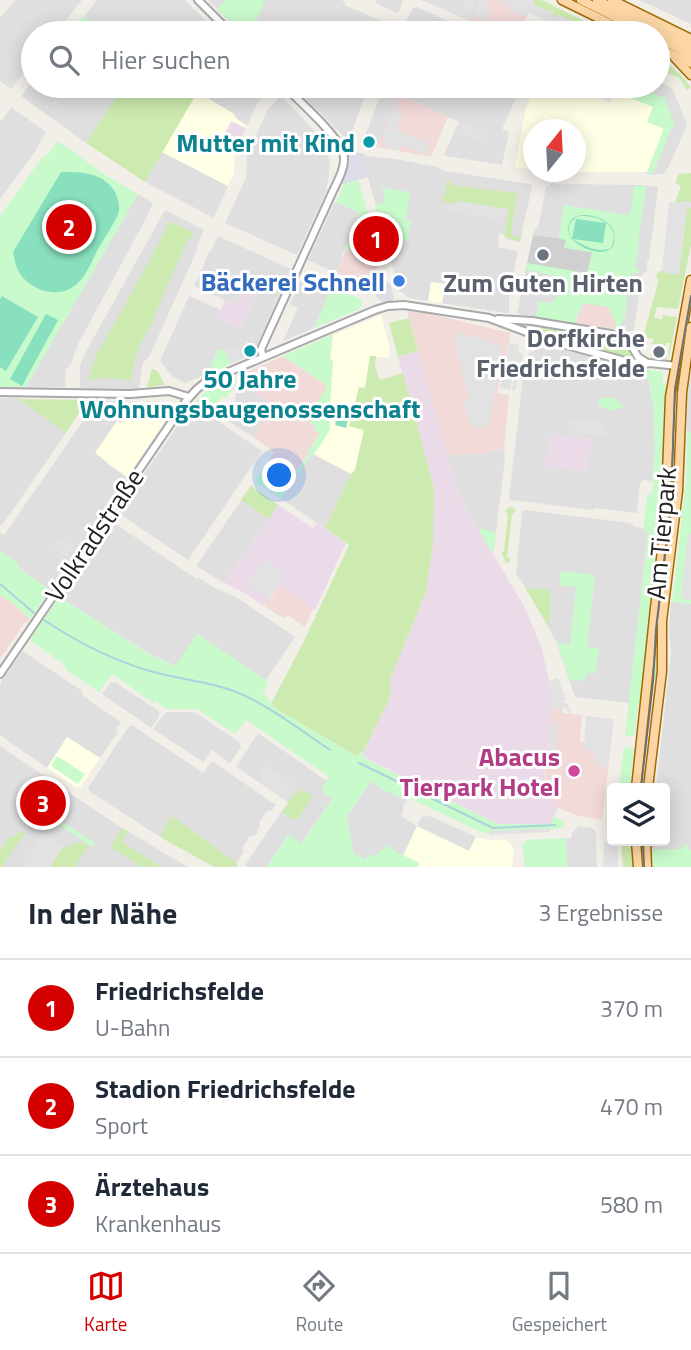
<!DOCTYPE html>
<html lang="de">
<head>
<meta charset="utf-8">
<style>
	body { margin:0; font-family:"Titillium Web",sans-serif; background:#f2f2f3; color:#1f2937 }
	.controls { position:absolute; right:21px; bottom:21px; display:grid; overflow:hidden; border-radius:7px; box-shadow:0 4px 18px #0003 }
	.controls button { width:63px; height:63px; display:grid; place-items:center; padding:0; border:0; border-bottom:2px solid #e0e1e3; background:#fff; color:#1f2937; font:35px sans-serif }
	.compass { position:absolute; left:523px; top:119px; width:63px; height:63px; border-radius:50%; background:#fff; box-shadow:0 4px 18px #0003; rotate:18deg }
	.you { position:absolute; left:280px; top:476px; width:24px; height:24px; margin:-18px; border:5px solid #fff; border-radius:50%; background:#1a73e8; box-shadow:0 0 0 10px #1a73e833 }
	.badge { display:grid; place-items:center; width:46px; height:46px; border-radius:50%; background:#d40000; color:#fff; font-size:23px; font-weight:700 }
	.pin { position:absolute; translate:-50% -50%; border:4px solid #fff; box-shadow:0 2px 7px #0006 }
	.list { margin:0; padding:0; list-style:none }
	h2 { display:flex; justify-content:space-between; align-items:center; height:91px; margin:0; padding:0 28px; font-size:30px }
	h2 small { font-size:23px; font-weight:400; color:#747a83 }
	.list li { display:grid; grid-template-columns:46px 1fr auto; gap:21px; align-items:center; box-sizing:border-box; height:98px; padding:0 28px; border-top:2px solid #e0e1e3 }
	.list b { display:block; font-size:26px; white-space:nowrap }
	.list p { margin:0; font-size:23px; white-space:nowrap; color:#747a83 }
	.list em { font-size:23px; font-style:normal; color:#747a83 }
	.icon { flex:none; width:38px; height:38px; fill:none; stroke:currentColor; stroke-width:2; stroke-linecap:round; stroke-linejoin:round }
	.map { position:relative; flex:none; width:691px; height:867px; overflow:hidden }
	.search { position:absolute; background:#fff; box-shadow:0 4px 18px #0003; left:21px; right:21px; top:21px; height:77px; display:flex; align-items:center; gap:18px; box-sizing:border-box; padding:0 24px; border-radius:38px; color:#747a83; font-size:26px }
	.sheet { height:385px; background:#fff }
	nav { display:flex; justify-content:space-around; align-items:center; box-sizing:border-box; height:98px; border-top:2px solid #e0e1e3; background:#fff; font-size:19px; color:#747a83 }
	nav a { display:grid; justify-items:center; gap:4px }
	nav .on { color:#d40000 }
	.map>svg:first-child { display:block }
	.residential { fill:#e0dfdf }
	.commercial { fill:#f2dad9 }
	.industrial { fill:#ebdbe8 }
	.education { fill:#ffffe5 }
	.religious { fill:#d0d0d0 }
	.grass { fill:#cdebb0 }
	.park { fill:#c8facc }
	.pitch { fill:#88e0be; fill-rule:evenodd }
	.parking { fill:#e2e2e2 }
	.plaza { fill:#dddde8 }
	.lines { fill:none; stroke-linecap:round; stroke-linejoin:round }
	.stream { stroke:#aad3df; stroke-width:2 }
	.minor-casing { stroke:#a9a9a9; stroke-width:10 }
	.major-casing { stroke:#a06b00; stroke-width:11 }
	.minor { stroke:#fff; stroke-width:6 }
	.major { stroke:#fcd6a4; stroke-width:8 }
	.tram { stroke:#707070; stroke-width:2 }
	.culture-dot { fill:#0f9aa8; stroke:#fff; stroke-width:2.5 }
	.worship-dot { fill:#6b7280; stroke:#fff; stroke-width:2.5 }
	.shop-dot { fill:#3f7fe0; stroke:#fff; stroke-width:2.5 }
	.hotel-dot { fill:#d1479c; stroke:#fff; stroke-width:2.5 }
	.labels { text-anchor:middle; dominant-baseline:central; stroke-width:6; stroke-linejoin:round; paint-order:stroke }
	.culture-label { font-size:26px; font-weight:bold; fill:#0d838f; stroke:#fff; text-anchor:end }
	.shop-label { font-size:26px; font-weight:bold; fill:#366cbe; stroke:#fff; text-anchor:end }
	.worship-label { font-size:26px; font-weight:bold; fill:#5b616d; stroke:#fff }
	.street-label { font-size:26px; fill:#222; stroke:#fff }
	.hotel-label { font-size:26px; font-weight:bold; fill:#b23c85; stroke:#fff; text-anchor:end }
</style>
</head>
<body>
<div class="map">
<svg width="691" height="867" viewBox="0 0 691 867">
	<rect width="100%" height="100%" fill="#f2efe9"/>
	<!-- residential -->
	<g class="residential">
		<path d="M16,0H82L56,33H33V61L11,89L0,81V18Z"/>
		<path d="M97,0H185L218,33H71Z"/>
		<path d="M208,0H341L345,2V5L390,25L387,33H241Z"/>
		<path d="M375,0H403L399,11L397,13L377,4Z"/>
		<path d="M421,0H480L471,21Z"/>
		<path d="M639,0H691V24Z"/>
		<path d="M417,7L450,22L477,33H401L412,9Z"/>
		<path d="M33,81V86H270L272,89L258,102L247,126L237,119L234,114L198,92L195,96H117L86,143L21,96Z"/>
		<path d="M658,81L670,87L674,92L687,125L670,164L664,174L650,175L644,173L647,172L653,107L612,89L608,95L602,96L579,86H658Z"/>
		<path d="M294,86H368L350,138L346,139Z"/>
		<path d="M384,86H521L502,129L509,132L502,165L445,156L444,154L459,122L400,95L377,147L364,145L363,141Z"/>
		<path d="M280,97H282L321,137L328,154L330,166L326,192L297,255L225,223L246,178L247,155L268,109Z"/>
		<path d="M11,107L46,132L34,153L0,199V120H2Z"/>
		<path d="M162,152L228,186L214,218L145,182Z"/>
		<path d="M366,156L395,159L438,167L440,169L445,171L530,184L532,187L520,242L506,239L504,235L499,234L498,247L518,251L509,296V312L507,313L409,298L399,290L363,159Z"/>
		<path d="M552,183L563,185L566,184L641,185L658,187L649,261L647,262V270L642,274L634,330L630,332L615,329L616,324L577,316L576,323L517,314L527,263L586,274L564,248L565,239L533,235L535,229L538,228L546,187Z"/>
		<path d="M138,194L153,203L143,224L78,344L71,364L66,370L65,387H26Z"/>
		<path d="M335,202L359,212L358,220L363,222L354,246L347,243L336,273L308,260Z"/>
		<path d="M165,210L204,230L197,245L198,248L149,357L143,362L139,389L80,388V366L84,355Z"/>
		<path d="M218,236L291,269L253,354L185,383L173,377L160,361L189,296L221,310L218,319L240,329L260,286L236,305L194,286L209,252L211,251Z"/>
		<path d="M304,274L332,287L314,328L283,341L298,308L290,304Z"/>
		<path d="M539,342L610,362L642,368L641,374L649,379L651,399H653L655,451L652,481L642,480L640,484L637,513L595,508L593,510L512,500L509,498L523,376L529,353L535,351V343Z"/>
		<path d="M691,373V432H687V399Z"/>
		<path d="M242,385H245L274,405L253,437L228,421L227,416L236,402L235,397Z"/>
		<path d="M0,398H18L66,433L3,524L0,525Z"/>
		<path d="M91,400L134,402V404L121,423L117,421L107,464L127,477L50,590L18,567L19,564L0,551V533L4,535L88,414Z"/>
		<path d="M191,407L205,417L211,418L212,417L262,451L188,560L117,512Z"/>
		<path d="M504,449L505,458L496,533L494,551L492,552L464,504L456,485L446,455L490,453L491,450Z"/>
		<path d="M312,454L351,474L325,528L256,482V479L266,464L289,480Z"/>
		<path d="M251,486L278,505L224,583L198,567L197,565Z"/>
		<path d="M525,510L631,523L634,527L644,528V530L648,531L629,703L575,697L556,641L529,593L516,573L522,512Z"/>
		<path d="M111,521L197,579L198,577L215,588L236,597L295,637L266,680L198,634L176,666L150,654L59,597Z"/>
		<path d="M671,602L691,604V850H688L687,845H683V849L652,850V841H665V788H656L671,652L669,629Z"/>
		<path d="M22,652H24L82,691L83,696L121,722L116,730L118,732L100,758L67,737L47,768L0,735V686L2,680Z"/>
		<path d="M115,682L159,711V717L151,728L102,694L110,683Z"/>
		<path d="M167,712H191L196,713L239,742L241,747L230,763L212,750L203,762L153,729L164,715Z"/>
		<path d="M132,725L203,773L211,762H213L276,805L271,811H267L259,823L260,827L255,836H250L242,848L244,851L234,867H215L154,833L89,791L88,788L129,726Z"/>
		<path d="M258,733L327,781L321,790L333,798L301,844L288,835L267,867H248L245,865L288,802L236,767Z"/>
		<path d="M0,746L117,825L188,867H0Z"/>
		<path d="M371,781L386,791L387,790L407,800L403,806V812L401,816L417,826L421,818L424,816L427,817L428,815L476,837L469,851L417,827L403,856L385,849L375,857L364,860L353,853L346,816Z"/>
		<path d="M578,826L592,828L596,832L597,867H525L523,844L527,840L571,838L572,833Z"/>
	</g>
	<!-- commercial -->
	<g class="commercial">
		<path d="M480,0H534L520,33H499L471,21Z"/>
		<path d="M400,95L448,117L431,157L377,147Z"/>
		<path d="M346,249L378,265L368,287L336,273Z"/>
		<path d="M584,303L608,307L616,324L615,329L576,323L577,316Z"/>
		<path d="M407,311L426,313L511,333L497,393L509,395L504,449L491,450L490,453L446,455Z"/>
		<path d="M283,356L326,385V389L315,406L316,407L313,417L315,426L320,433L308,451L309,453L291,480L266,464L274,452L253,437L274,405L245,385H242L244,381L240,375Z"/>
		<path d="M279,586L313,609L305,627L289,616L283,618L264,606L267,598L271,599Z"/>
		<path d="M0,595L13,603L30,619L28,622H25L0,659Z"/>
		<path d="M562,708L563,713L582,715L580,741L611,745L602,820L579,816L558,808L543,788L551,709Z"/>
	</g>
	<!-- industrial -->
	<g class="industrial">
		<path d="M231,121L246,128L237,149L221,142Z"/>
		<path d="M247,280L260,285L240,329L217,318L225,300L236,305Z"/>
		<path d="M418,351L456,485L464,505L524,606L542,648L549,681L551,709L543,787L558,808L550,824H497L364,757L363,753L391,696L390,679L426,592L433,545L434,488L398,357Z"/>
		<path d="M550,434L591,439L588,471L545,466Z"/>
		<path d="M278,505L313,528L317,523L346,543L315,610L279,586L270,598L267,599L264,606L241,591L224,583Z"/>
	</g>
	<!-- education -->
	<g class="education">
		<path d="M535,86H573L610,103L615,91L653,107L664,129L647,172H551H576V130H534L533,170L515,167L526,107Z"/>
		<path d="M197,92L234,114L237,119L247,126L246,128L231,121L221,142L237,149L235,154L234,174L228,186L162,152Z"/>
		<path d="M431,282L445,284L442,303L428,301Z"/>
		<path d="M381,315L390,349L389,358L370,356L365,388L359,387L364,430L354,471L351,474L314,454L328,433L330,428V402L333,361L330,360L333,335Z"/>
		<path d="M134,402H169V415L127,477L95,453L117,421L121,423L134,405Z"/>
		<path d="M67,737L100,758L81,786L76,787L47,768Z"/>
		<path d="M417,826L469,851L476,837L489,840H506L511,844L514,852L512,867H418L419,863L403,856Z"/>
	</g>
	<!-- religious -->
	<path class="religious" d="M533,235L566,239L564,248L592,252L587,274L527,263Z"/>
	<!-- grass -->
	<g class="grass">
		<path d="M534,0H542L608,33H601L558,15L557,17H553L533,4Z"/>
		<path d="M658,59C671,66 684,75 691,88L687,90L679,78L658,68L660,61Z"/>
		<path d="M117,96H195L145,182L86,143Z"/>
		<path d="M691,173V202L681,201L680,204L675,203L681,186L675,183L679,174Z"/>
		<path d="M447,180L451,181V185L517,193L511,233L512,236H521L520,242L505,237L508,209L456,201L454,204L447,203L442,200V195L445,194Z"/>
		<path d="M687,208H691V245L678,309L657,307L654,318L662,319L663,315L677,317L669,358L666,359L651,357L650,355L668,358L670,343H666V346L652,344L654,339L643,337L659,279L656,278L657,273L662,270L679,274Z"/>
		<path d="M168,221L194,233L185,245L150,327L140,345L135,360L134,361L131,381C123,378 96,377 88,380L97,354L133,291L148,262H149L165,230L168,227L167,226Z"/>
		<path d="M409,318L418,351L398,357L389,323Z"/>
		<path d="M536,324C557,328 630,332 633,357L628,360L534,333L532,329Z"/>
		<path d="M370,356H376L375,367L380,380L403,373L434,488L433,545L426,592L390,679L391,696L363,753L361,752L358,757L275,708L271,704L303,643L349,545L325,528L352,472L355,471L364,430L349,426L359,387L365,388Z"/>
		<path d="M152,369C161,370 160,380 165,385L147,387Z"/>
		<path d="M18,399L84,400V405L66,433Z"/>
		<path d="M669,482H677L659,676L650,680Z"/>
		<path d="M251,486L278,505L269,519L241,500Z"/>
		<path d="M509,507H513L516,511L512,514L507,557L510,558V562L506,563L501,552L504,551L508,514L505,511Z"/>
		<path d="M525,588L547,589L551,592L549,627Z"/>
		<path d="M302,789L313,796L298,819L293,820L282,812L296,792L299,794Z"/>
		<path d="M172,816L238,864L236,867H214L162,838L161,835Z"/>
		<path d="M122,828L128,831L122,842L161,867H141L112,848L111,846Z"/>
		<path d="M20,830L25,833L2,867H0V851L9,837H15Z"/>
		<path d="M621,841H631L633,867H623Z"/>
		<path d="M81,842L88,846L75,867H50L62,848Z"/>
	</g>
	<!-- park -->
	<g class="park">
		<path d="M226,0H265L251,33H241L217,9Z"/>
		<path d="M84,16L106,33H71Z"/>
		<path d="M579,86H613L610,93L605,96Z"/>
		<path d="M618,86H636L658,96L665,97L666,104L675,124L671,129L653,173H647L664,129L647,122L653,107L615,91Z"/>
		<path d="M58,141L107,176L138,194L26,387H0V216L42,158L49,153Z"/>
		<path d="M358,180L364,200L368,201L364,203L368,214L366,215L378,265C367,260 354,255 346,247L348,243L354,245L362,223L358,220L359,212L336,202L344,184Z"/>
		<path d="M634,186H646L637,252H639L638,256L637,257L635,268L639,269V273H630L625,318L622,323L621,330L615,329L616,324L608,307L584,303L577,316L576,323L536,317L539,302L551,303L556,299L559,282L556,276L526,270L527,263L587,273L592,252L564,248L566,240L559,239L564,205L630,215Z"/>
		<path d="M382,188L410,192L406,220L411,222L408,241L403,240L386,244L375,205L386,202Z"/>
		<path d="M332,287L362,300L360,309L314,328Z"/>
		<path d="M333,334L330,360L333,361L330,402V428L328,433L314,454H312L282,497V499L256,482V479L266,464L291,480L309,453L308,452L320,434L314,429L315,426L309,422L312,417L311,415L316,407L314,406L326,389V385L283,356Z"/>
		<path d="M225,349L231,364L214,371L211,365L218,350Z"/>
		<path d="M648,369L663,372V384L669,385L663,507L642,700L638,705L635,734L632,736H625L648,532L643,530L647,495L652,494L655,451L653,400L651,399L650,381L643,374L644,371H647Z"/>
		<path d="M236,377V385L226,398L222,397L210,413L213,415L211,418L205,417L191,407L206,391Z"/>
		<path d="M608,397L616,399L624,406C615,412 607,411 599,405L598,402L601,398Z"/>
		<path d="M687,432H691V604L672,602L686,482Z"/>
		<path d="M481,528L496,533L494,551L492,552L479,530Z"/>
		<path d="M0,551L20,564L18,568L50,590L30,619L13,603L0,595Z"/>
		<path d="M561,571L595,575L587,647L599,648L595,674L586,673L585,681L570,680L557,643L570,644L576,587L560,585Z"/>
		<path d="M59,597L149,654L175,666L197,634L269,682L263,692L275,708L357,757L361,752L366,759L497,824H550L554,817L565,822L563,828L550,830L549,828L483,833L409,798L407,800L387,791L386,792L371,781L347,816L353,853L364,860L369,854L375,857L380,850H384L386,845L397,852L419,863L418,867H267L288,835L302,843L333,799L321,790L329,777L246,720L235,734L197,709H167L155,701L153,703L112,674L99,692L66,670L65,665L31,641V638Z"/>
		<path d="M624,747L631,748L634,751L630,788H619Z"/>
		<path d="M57,756L85,774L78,784L51,766Z"/>
		<path d="M58,819L95,843L93,847L55,822Z"/>
		<path d="M566,838L567,867H525L523,844L527,840Z"/>
		<path d="M683,845H688V850H691V867H653L652,850L682,849Z"/>
	</g>
	<!-- pitch -->
	<g class="pitch">
		<path d="M61,172C81,172 101,172 114,190C117,196 120,204 119,211C116,222 104,238 98,249C91,262 85,281 71,288C52,299 25,287 17,268C15,263 14,257 13,252Z"/>
		<path d="M587,215C602,217 618,224 614,243C610,263 561,245 569,224C572,216 579,215 587,215ZM579,216C599,215 622,225 611,248C598,254 584,246 573,239L603,243L606,223L576,219L572,238C566,230 569,220 579,216Z"/>
		<path d="M2,296L38,317L6,371L0,367V299Z"/>
		<path d="M46,314L58,320L22,386L10,379Z"/>
		<path d="M340,404L351,407L346,428L335,425Z"/>
	</g>
	<!-- parking -->
	<g class="parking">
		<path d="M466,0H476L469,19L459,15Z"/>
		<path d="M480,0H490L486,7L490,9L484,23L474,15Z"/>
		<path d="M498,0H534L532,4L553,12V17H557L558,15L601,33H577L566,28L565,25L552,20L550,22L528,13L526,17L508,10L510,5Z"/>
		<path d="M395,109L403,112L396,129L430,144L425,155L402,145L399,151L383,144L386,138L383,136Z"/>
		<path d="M463,123L486,134L483,141L479,139L478,141L465,135V133L460,130Z"/>
		<path d="M456,201L508,209V213L499,219L447,211L448,203L454,204Z"/>
		<path d="M681,201L691,202V208H687L679,275L664,273L662,269L669,202L680,203Z"/>
		<path d="M457,333L492,341L491,345L493,346H496L497,343L500,344L499,347L503,355L494,395L490,422L484,428L475,429L469,423L463,401L469,399L455,344Z"/>
		<path d="M509,343L520,345L518,352L523,353L515,391L512,390L518,356L510,390L500,388Z"/>
		<path d="M231,346L238,349L242,359L231,364L225,349Z"/>
		<path d="M570,419L607,423L605,436L569,432Z"/>
		<path d="M688,534H691V600L681,598Z"/>
		<path d="M59,537L74,547L68,557L52,546Z"/>
		<path d="M265,559L286,574L270,598L267,599L247,585Z"/>
		<path d="M558,678L566,700L564,701L565,703H567L571,712L568,713L566,708L551,709L549,681Z"/>
		<path d="M586,716L614,719L608,767L597,765L596,759L592,751L584,747Z"/>
		<path d="M551,723L558,724L554,762H547Z"/>
		<path d="M264,763L297,785L287,799L260,781L262,778L256,774Z"/>
		<path d="M32,769L42,776L33,790L23,783Z"/>
		<path d="M550,828V832L489,835V831Z"/>
		<path d="M42,833L63,847L50,867H21Z"/>
		<path d="M604,841L617,842L618,867H603Z"/>
	</g>
	<!-- plaza -->
	<g class="plaza">
		<path d="M355,152L366,154L363,159L368,177L340,185L349,163L348,153Z"/>
		<path d="M385,276L387,283H390L394,297L392,301L382,302L375,295L377,291L383,292L382,277Z"/>
	</g>
	<g class="lines">
		<!-- stream -->
		<g class="stream">
			<path d="M0,584L34,613"/>
			<path d="M44,620C77,642 112,660 150,671C177,679 207,681 234,691C267,704 300,730 330,750"/>
			<path d="M359,763L493,828L555,825"/>
		</g>
		<!-- minor casing -->
		<g class="minor-casing">
			<g id="minor">
				<path d="M198,0L231,33"/>
				<path d="M498,319L532,321L611,334L631,345L638,357L646,362"/>
				<path d="M263,357L261,350L262,347L332,193C337,182 345,169 344,157C343,139 297,99 284,86"/>
				<path d="M0,392L130,394L169,391L189,397"/>
				<path d="M0,674L186,401L197,389L207,381L375,310L388,306L404,305L489,318L548,340L625,361L644,364L650,363L677,366"/>
			</g>
		</g>
		<!-- major casing -->
		<g class="major-casing">
			<g id="major">
				<path d="M562,0L629,33"/>
				<path d="M581,0L647,33"/>
				<path d="M597,0L691,47"/>
				<path d="M612,0L691,39"/>
				<path d="M658,38L691,55"/>
				<path d="M658,48L691,63"/>
				<path d="M675,58L691,75"/>
				<path d="M636,788L655,608L665,526L670,397L691,280"/>
				<path d="M648,788L662,671V621L678,491L682,393L691,327"/>
				<path d="M636,841L638,867"/>
				<path d="M646,841L647,867"/>
			</g>
		</g>
		<!-- minor -->
		<use href="#minor" class="minor"/>
		<!-- major -->
		<use href="#major" class="major"/>
		<!-- tram -->
		<g class="tram">
			<path d="M641,788L653,682L656,629L671,502L675,389L691,296"/>
			<path d="M643,841L644,867"/>
		</g>
	</g>
	<!-- markers -->
	<g class="culture-dot">
		<circle cx="369" cy="142" r="7"/>
		<circle cx="250" cy="351" r="7"/>
	</g>
	<g class="worship-dot">
		<circle cx="543" cy="255" r="7"/>
		<circle cx="659" cy="352" r="7"/>
	</g>
	<circle class="shop-dot" cx="399" cy="281" r="7"/>
	<circle class="hotel-dot" cx="574" cy="771" r="7"/>
	<g class="labels">
		<!-- culture labels -->
		<g class="culture-label">
			<text x="355" y="142">Mutter mit Kind</text>
			<text x="250" y="378" text-anchor="middle">50 Jahre<tspan x="250" dy="30">Wohnungsbaugenossenschaft</tspan></text>
		</g>
		<!-- shop labels -->
		<g class="shop-label">
			<text x="385" y="281">Bäckerei Schnell</text>
		</g>
		<!-- worship labels -->
		<g class="worship-label">
			<text x="543" y="282">Zum Guten Hirten</text>
			<text x="645" y="337" text-anchor="end">Dorfkirche<tspan x="645" dy="30">Friedrichsfelde</tspan></text>
		</g>
		<!-- street labels -->
		<g class="street-label">
			<text transform="translate(661 533) rotate(-85)">Am Tierpark</text>
			<text transform="translate(94 535) rotate(-56)">Volkradstraße</text>
		</g>
		<!-- hotel labels -->
		<g class="hotel-label">
			<text x="560" y="756">Abacus<tspan x="560" dy="30">Tierpark Hotel</tspan></text>
		</g>
	</g>
</svg>
<div class="controls">
<button><svg class="icon" aria-label="layers" viewBox="0 0 24 24"><path d="M12 4l9 5-9 5-9-5zM3 14l9 5 9-5"/></svg></button>
</div>
<svg class="compass" viewBox="-18 -18 36 36"><path d="M0-13l5 13h-10z" fill="#e53935"/><path d="M0 13l5-13h-10z" fill="#747a83"/></svg>
<div class="you"></div>
<div class="pin badge" style="left:376px;top:239px">1</div>
<div class="pin badge" style="left:69px;top:227px">2</div>
<div class="pin badge" style="left:43px;top:803px">3</div>
<div class="search"><svg class="icon" aria-label="search" viewBox="0 0 24 24"><circle cx="10" cy="10" r="6"/><path d="M15 15l6 6"/></svg>Hier suchen</div>
</div>
<section class="sheet">
<h2>In der Nähe<small>3 Ergebnisse</small></h2>
<ul class="list">
<li><span class="badge">1</span><div><b>Friedrichsfelde</b><p>U-Bahn</p></div><em>370 m</em></li>
<li><span class="badge">2</span><div><b>Stadion Friedrichsfelde</b><p>Sport</p></div><em>470 m</em></li>
<li><span class="badge">3</span><div><b>Ärztehaus</b><p>Krankenhaus</p></div><em>580 m</em></li>
</ul>
</section>
<nav>
<a class="on"><svg class="icon" aria-label="map" viewBox="0 0 24 24"><path d="M3 6l6-2 6 2 6-2v14l-6 2-6-2-6 2zM9 4v14M15 6v14"/></svg>Karte</a>
<a><svg class="icon" aria-label="directions" viewBox="0 0 24 24"><path d="M12 3l9 9-9 9-9-9zM9 14v-3h6M13 9l2 2-2 2"/></svg>Route</a>
<a><svg class="icon" aria-label="saved" viewBox="0 0 24 24"><path d="M7 4h10v16l-5-4-5 4z"/></svg>Gespeichert</a>
</nav>
</body>
</html>
